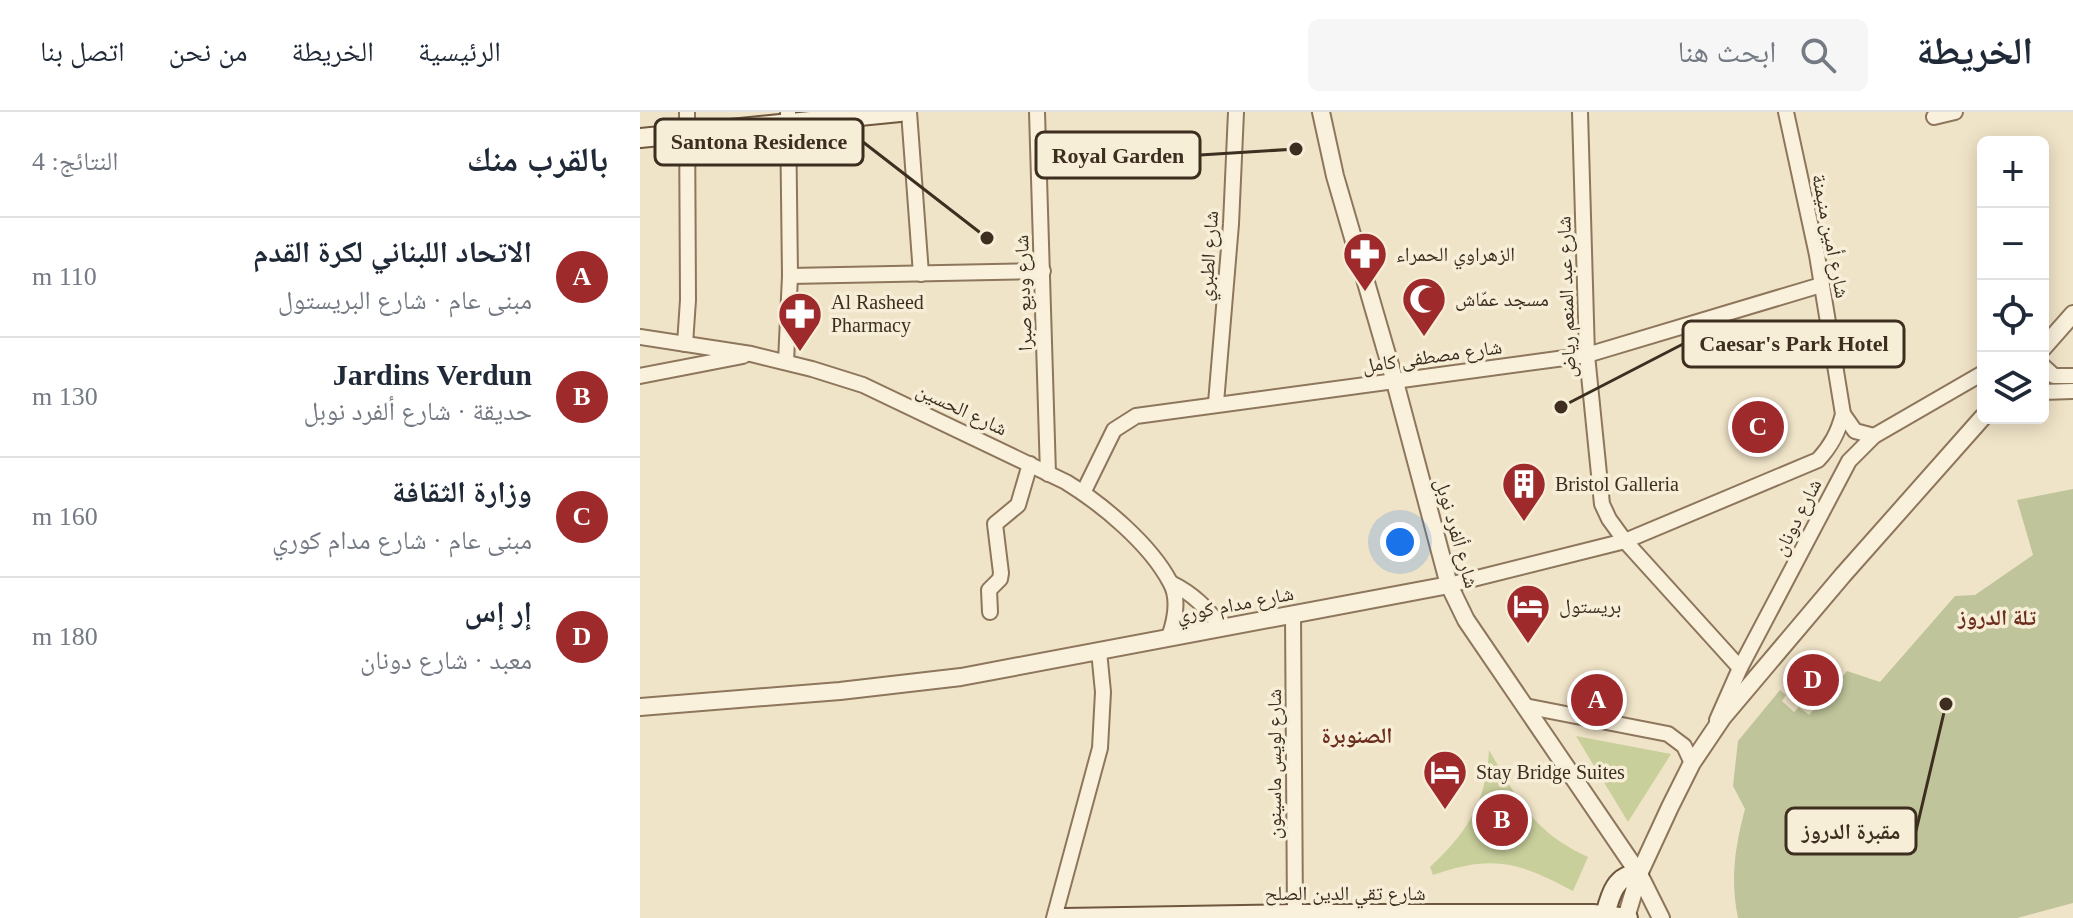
<!DOCTYPE html>
<html lang="ar">
<head>
<meta charset="utf-8">
<style>
	body { margin:0; font-family:"Times New Roman","Noto Naskh Arabic",serif; background:#f6f6f7; color:#1f2937; direction:rtl }
	.controls { position:absolute; right:24px; top:24px; display:grid; overflow:hidden; border-radius:12px; box-shadow:0 4px 20px #0003 }
	.controls button { width:72px; height:72px; display:grid; place-items:center; padding:0; border:0; border-bottom:2px solid #e0e1e3; background:#fff; color:#1f2937; font:40px sans-serif }
	.you { position:absolute; left:760px; top:430px; width:28px; height:28px; margin:-20px; border:6px solid #fff; border-radius:50%; background:#1a73e8; box-shadow:0 0 0 12px #1a73e833 }
	.badge { display:grid; place-items:center; width:52px; height:52px; border-radius:50%; background:#9e2a2b; color:#fff; font-size:26px; font-weight:700 }
	.pin { position:absolute; translate:-50% -50%; border:4px solid #fff; box-shadow:0 2px 8px #0006 }
	.list { margin:0; padding:0; list-style:none }
	h2 { display:flex; justify-content:space-between; align-items:center; height:104px; margin:0; padding:0 32px; font-size:34px }
	h2 small { font-size:26px; font-weight:400; color:#747a83 }
	.list li { display:grid; grid-template-columns:52px 1fr auto; gap:24px; align-items:center; box-sizing:border-box; height:120px; padding:0 32px; border-top:2px solid #e0e1e3 }
	.list b { display:block; font-size:30px; white-space:nowrap }
	.list p { margin:0; font-size:26px; white-space:nowrap; color:#747a83 }
	.list em { font-size:26px; font-style:normal; color:#747a83 }
	.icon { flex:none; width:44px; height:44px; fill:none; stroke:currentColor; stroke-width:2; stroke-linecap:round; stroke-linejoin:round }
	.map { position:relative; flex:none; width:1433px; height:806px; overflow:hidden; direction:ltr }
	header { display:flex; align-items:center; gap:48px; box-sizing:border-box; height:112px; padding:0 40px; background:#fff; border-bottom:2px solid #e0e1e3 }
	header strong { font-size:38px }
	nav { display:flex; gap:44px; margin-inline-start:auto; font-size:28px }
	.search { width:560px; height:72px; background:#f6f6f7; display:flex; align-items:center; gap:20px; box-sizing:border-box; padding:0 28px; border-radius:12px; color:#747a83; font-size:30px }
	main { display:flex }
	aside { flex:1; background:#fff }
	.map>svg:first-child { display:block }
	.green { fill:#c9cf9b }
	.cemetery { fill:#bfc49a }
	.lines { fill:none; stroke-linecap:round; stroke-linejoin:round }
	.minor-casing { stroke:#8d765c; stroke-width:18 }
	.tertiary-casing { stroke:#8d765c; stroke-width:20 }
	.secondary-casing { stroke:#6f573f; stroke-width:22 }
	.minor { stroke:#faf1dc; stroke-width:14 }
	.tertiary { stroke:#faf1dc; stroke-width:16 }
	.secondary { stroke:#faf1dc; stroke-width:18 }
	.labels { text-anchor:middle; dominant-baseline:central; stroke-width:7; stroke-linejoin:round; paint-order:stroke }
	.street-label { font-size:20px; fill:#3d2e20; stroke:#f7eed8 }
	.poi-label { font-size:20px; fill:#3d2e20; stroke:#f7eed8; text-anchor:start }
	.neighbourhood-label { font-size:22px; font-weight:bold; fill:#6b2e1e; stroke:#f7eed8 }
	.leader { fill:none; stroke:#3d2e20; stroke-width:3 }
	.callout-dot { fill:#3d2e20; stroke:#f7eed8; stroke-width:3 }
	.callout { fill:#f7eed8; stroke:#3d2e20; stroke-width:3 }
	.callout-label { font-size:22px; text-anchor:middle; font-weight:bold; fill:#3d2e20 }
</style>
</head>
<body>
<header>
<strong>الخريطة</strong>
<div class="search"><svg class="icon" aria-label="search" viewBox="0 0 24 24"><circle cx="10" cy="10" r="6"/><path d="M15 15l6 6"/></svg>ابحث هنا</div>
<nav><a>الرئيسية</a><a>الخريطة</a><a>من نحن</a><a>اتصل بنا</a></nav>
</header>
<main>
<div class="map">
<svg width="1433" height="806" viewBox="0 0 1433 806">
	<rect width="100%" height="100%" fill="#f0e4c8"/>
	<!-- green -->
	<g class="green">
		<path d="M936,624L1031,642L988,710Z"/>
		<path d="M849,638C879,689 892,719 948,745L933,779C879,750 853,742 793,763L790,755C828,720 846,690 849,638Z"/>
	</g>
	<!-- cemetery -->
	<path class="cemetery" d="M1433,377V791L1377,806H1098C1090,767 1095,735 1105,697L1093,674L1098,629L1140,578L1146,583L1142,589L1154,600L1159,595L1169,603L1207,559L1240,570L1315,484L1335,483L1393,443L1377,388Z"/>
	<g class="lines">
		<!-- minor casing -->
		<g class="minor-casing">
			<g id="minor">
				<path d="M269,0L281,162"/>
				<path d="M397,0L408,362"/>
				<path d="M940,0L947,243L962,392L969,407L985,429L1100,556"/>
				<path d="M1294,5L1315,0"/>
				<path d="M150,164L403,159"/>
				<path d="M0,225L111,242L172,257L223,273L426,370C462,392 510,432 530,470C540,487 535,508 529,525"/>
				<path d="M45,232L48,188L47,0"/>
				<path d="M146,250L150,164L148,0"/>
				<path d="M1403,254L1414,264H1433"/>
				<path d="M0,264L103,244"/>
				<path d="M1403,280L1433,279"/>
				<path d="M576,291L591,112L596,0"/>
				<path d="M1203,302L1215,319L1234,324"/>
				<path d="M443,381L474,318L496,304L947,243L1181,173"/>
				<path d="M531,471C554,482 566,496 582,515"/>
				<path d="M809,473L985,429L1178,348C1191,334 1198,321 1203,302L1177,143L1146,0"/>
				<path d="M350,500L349,478L360,467L361,461L355,412L378,393L390,352"/>
				<path d="M653,502L655,802"/>
				<path d="M885,594L1028,622L1044,634L1052,651"/>
				<path d="M1077,608L1100,556L1209,349L1234,324L1343,261"/>
				<path d="M414,806L460,636L463,580L459,539"/>
			</g>
		</g>
		<!-- tertiary casing -->
		<g class="tertiary-casing">
			<g id="tertiary">
				<path d="M681,0L695,64L755,270L809,473L826,508L999,762L1021,806"/>
				<path d="M1403,236L1433,202"/>
				<path d="M0,595L200,579L321,565L809,473"/>
				<path d="M986,806L999,762L1030,695L1052,651L1083,605L1203,463L1343,305"/>
			</g>
		</g>
		<!-- secondary casing -->
		<g class="secondary-casing">
			<g id="secondary">
				<path d="M0,26L260,0"/>
				<path d="M965,803C970,784 975,762 999,762"/>
				<path d="M424,806L655,802H953L988,806"/>
			</g>
		</g>
		<!-- minor -->
		<use href="#minor" class="minor"/>
		<!-- tertiary -->
		<use href="#tertiary" class="tertiary"/>
		<!-- secondary -->
		<use href="#secondary" class="secondary"/>
	</g>
	<!-- icons -->
	<defs>
		<g id="pharmacy-pin" transform="scale(2.3)"><path d="M0 17L-7.5 6A9.5 9.5 0 1 1 7.5 6Z" fill="#9e2a2b" stroke="#f7eed8"/><path d="M-2-6h4v4h4v4h-4v4h-4v-4h-4v-4h4Z" fill="#fff"/></g>
		<g id="mosque-pin" transform="scale(2.3)"><path d="M0 17L-7.5 6A9.5 9.5 0 1 1 7.5 6Z" fill="#9e2a2b" stroke="#f7eed8"/><path d="M3.5-4.9A6 6 0 1 0 3.5 4.9A5 5 0 1 1 3.5-4.9Z" fill="#fff"/></g>
		<g id="building-pin" transform="scale(2.3)"><path d="M0 17L-7.5 6A9.5 9.5 0 1 1 7.5 6Z" fill="#9e2a2b" stroke="#f7eed8"/><path d="M-4-6H4V6H1V3H-1V6H-4ZM-2.5-4.3h1.7v1.8h-1.7ZM.8-4.3h1.7v1.8H.8ZM-2.5-1h1.7V.8h-1.7ZM.8-1h1.7V.8H.8Z" fill="#fff"/></g>
		<g id="hotel-pin" transform="scale(2.3)"><path d="M0 17L-7.5 6A9.5 9.5 0 1 1 7.5 6Z" fill="#9e2a2b" stroke="#f7eed8"/><path d="M-6-4.5h1.5V1H6V5H4.5V3h-9V5H-6ZM-4 0a1.8 1.8 0 1 1 3.6 0ZM.5 0V-2.5h3Q6-2.5 6 0Z" fill="#fff"/></g>
	</defs>
	<g fill-rule="evenodd">
		<use href="#pharmacy-pin" x="725" y="142"/>
		<use href="#mosque-pin" x="784" y="187"/>
		<use href="#pharmacy-pin" x="160" y="202"/>
		<use href="#building-pin" x="884" y="372"/>
		<use href="#hotel-pin" x="888" y="494"/>
		<use href="#hotel-pin" x="805" y="660"/>
	</g>
	<g class="labels">
		<!-- street labels -->
		<g class="street-label">
			<text transform="translate(1191 124) rotate(79)">شارع أمين منيمنة</text>
			<text transform="translate(568 144) rotate(-86)">شارع الطبري</text>
			<text transform="translate(383 181) rotate(-92)">شارع وديع صبرا</text>
			<text transform="translate(926 185) rotate(-92)">شارع عبد المنعم رياض</text>
			<text transform="translate(792 244) rotate(-8)">شارع مصطفى كامل</text>
			<text transform="translate(322 297) rotate(25)">شارع الحسين</text>
			<text transform="translate(1157 405) rotate(-63)">شارع دونان</text>
			<text transform="translate(817 421) rotate(74)">شارع ألفرد نوبل</text>
			<text transform="translate(595 492) rotate(-11)">شارع مدام كوري</text>
			<text transform="translate(634 652) rotate(-90)">شارع لويس ماسينون</text>
			<text x="705" y="781">شارع تقي الدين الصلح</text>
		</g>
		<!-- poi labels -->
		<g class="poi-label">
			<text x="756" y="142">الزهراوي الحمراء</text>
			<text x="815" y="187">مسجد عمّاش</text>
			<text x="191" y="190">Al Rasheed<tspan x="191" dy="23">Pharmacy</tspan></text>
			<text x="915" y="372">Bristol Galleria</text>
			<text x="919" y="494">بريستول</text>
			<text x="836" y="660">Stay Bridge Suites</text>
		</g>
		<!-- neighbourhood labels -->
		<g class="neighbourhood-label">
			<text x="1357" y="505">تلة الدروز</text>
			<text x="717" y="623">الصنوبرة</text>
		</g>
	</g>
	<!-- callouts -->
	<path class="leader" d="M347 126L223 30M656 37L560 43M921 295L1043 232M1306 592L1276 719"/>
	<g class="callout-dot">
		<circle cx="347" cy="126" r="8"/>
		<circle cx="656" cy="37" r="8"/>
		<circle cx="921" cy="295" r="8"/>
		<circle cx="1306" cy="592" r="8"/>
	</g>
	<g class="callout">
		<rect x="15" y="7" width="208" height="46" rx="8"/>
		<rect x="396" y="20" width="164" height="46" rx="8"/>
		<rect x="1043" y="209" width="221" height="46" rx="8"/>
		<rect x="1146" y="696" width="130" height="46" rx="8"/>
	</g>
	<g class="callout-label">
		<text x="119" y="37">Santona Residence</text>
		<text x="478" y="51">Royal Garden</text>
		<text x="1154" y="239">Caesar's Park Hotel</text>
		<text x="1211" y="727">مقبرة الدروز</text>
	</g>
</svg>
<div class="controls">
<button>+</button>
<button>−</button>
<button><svg class="icon" aria-label="locate" viewBox="0 0 24 24"><circle cx="12" cy="12" r="6"/><path d="M12 2v4M12 18v4M2 12h4M18 12h4"/></svg></button>
<button><svg class="icon" aria-label="layers" viewBox="0 0 24 24"><path d="M12 4l9 5-9 5-9-5zM3 14l9 5 9-5"/></svg></button>
</div>
<div class="you"></div>
<div class="pin badge" style="left:957px;top:588px">A</div>
<div class="pin badge" style="left:862px;top:708px">B</div>
<div class="pin badge" style="left:1118px;top:315px">C</div>
<div class="pin badge" style="left:1173px;top:568px">D</div>
</div>
<aside>
<h2>بالقرب منك<small>النتائج: 4</small></h2>
<ul class="list">
<li><span class="badge">A</span><div><b>الاتحاد اللبناني لكرة القدم</b><p>مبنى عام · شارع البريستول</p></div><em>110 m</em></li>
<li><span class="badge">B</span><div><b>Jardins Verdun</b><p>حديقة · شارع ألفرد نوبل</p></div><em>130 m</em></li>
<li><span class="badge">C</span><div><b>وزارة الثقافة</b><p>مبنى عام · شارع مدام كوري</p></div><em>160 m</em></li>
<li><span class="badge">D</span><div><b>إر إس</b><p>معبد · شارع دونان</p></div><em>180 m</em></li>
</ul>
</aside>
</main>
</body>
</html>
